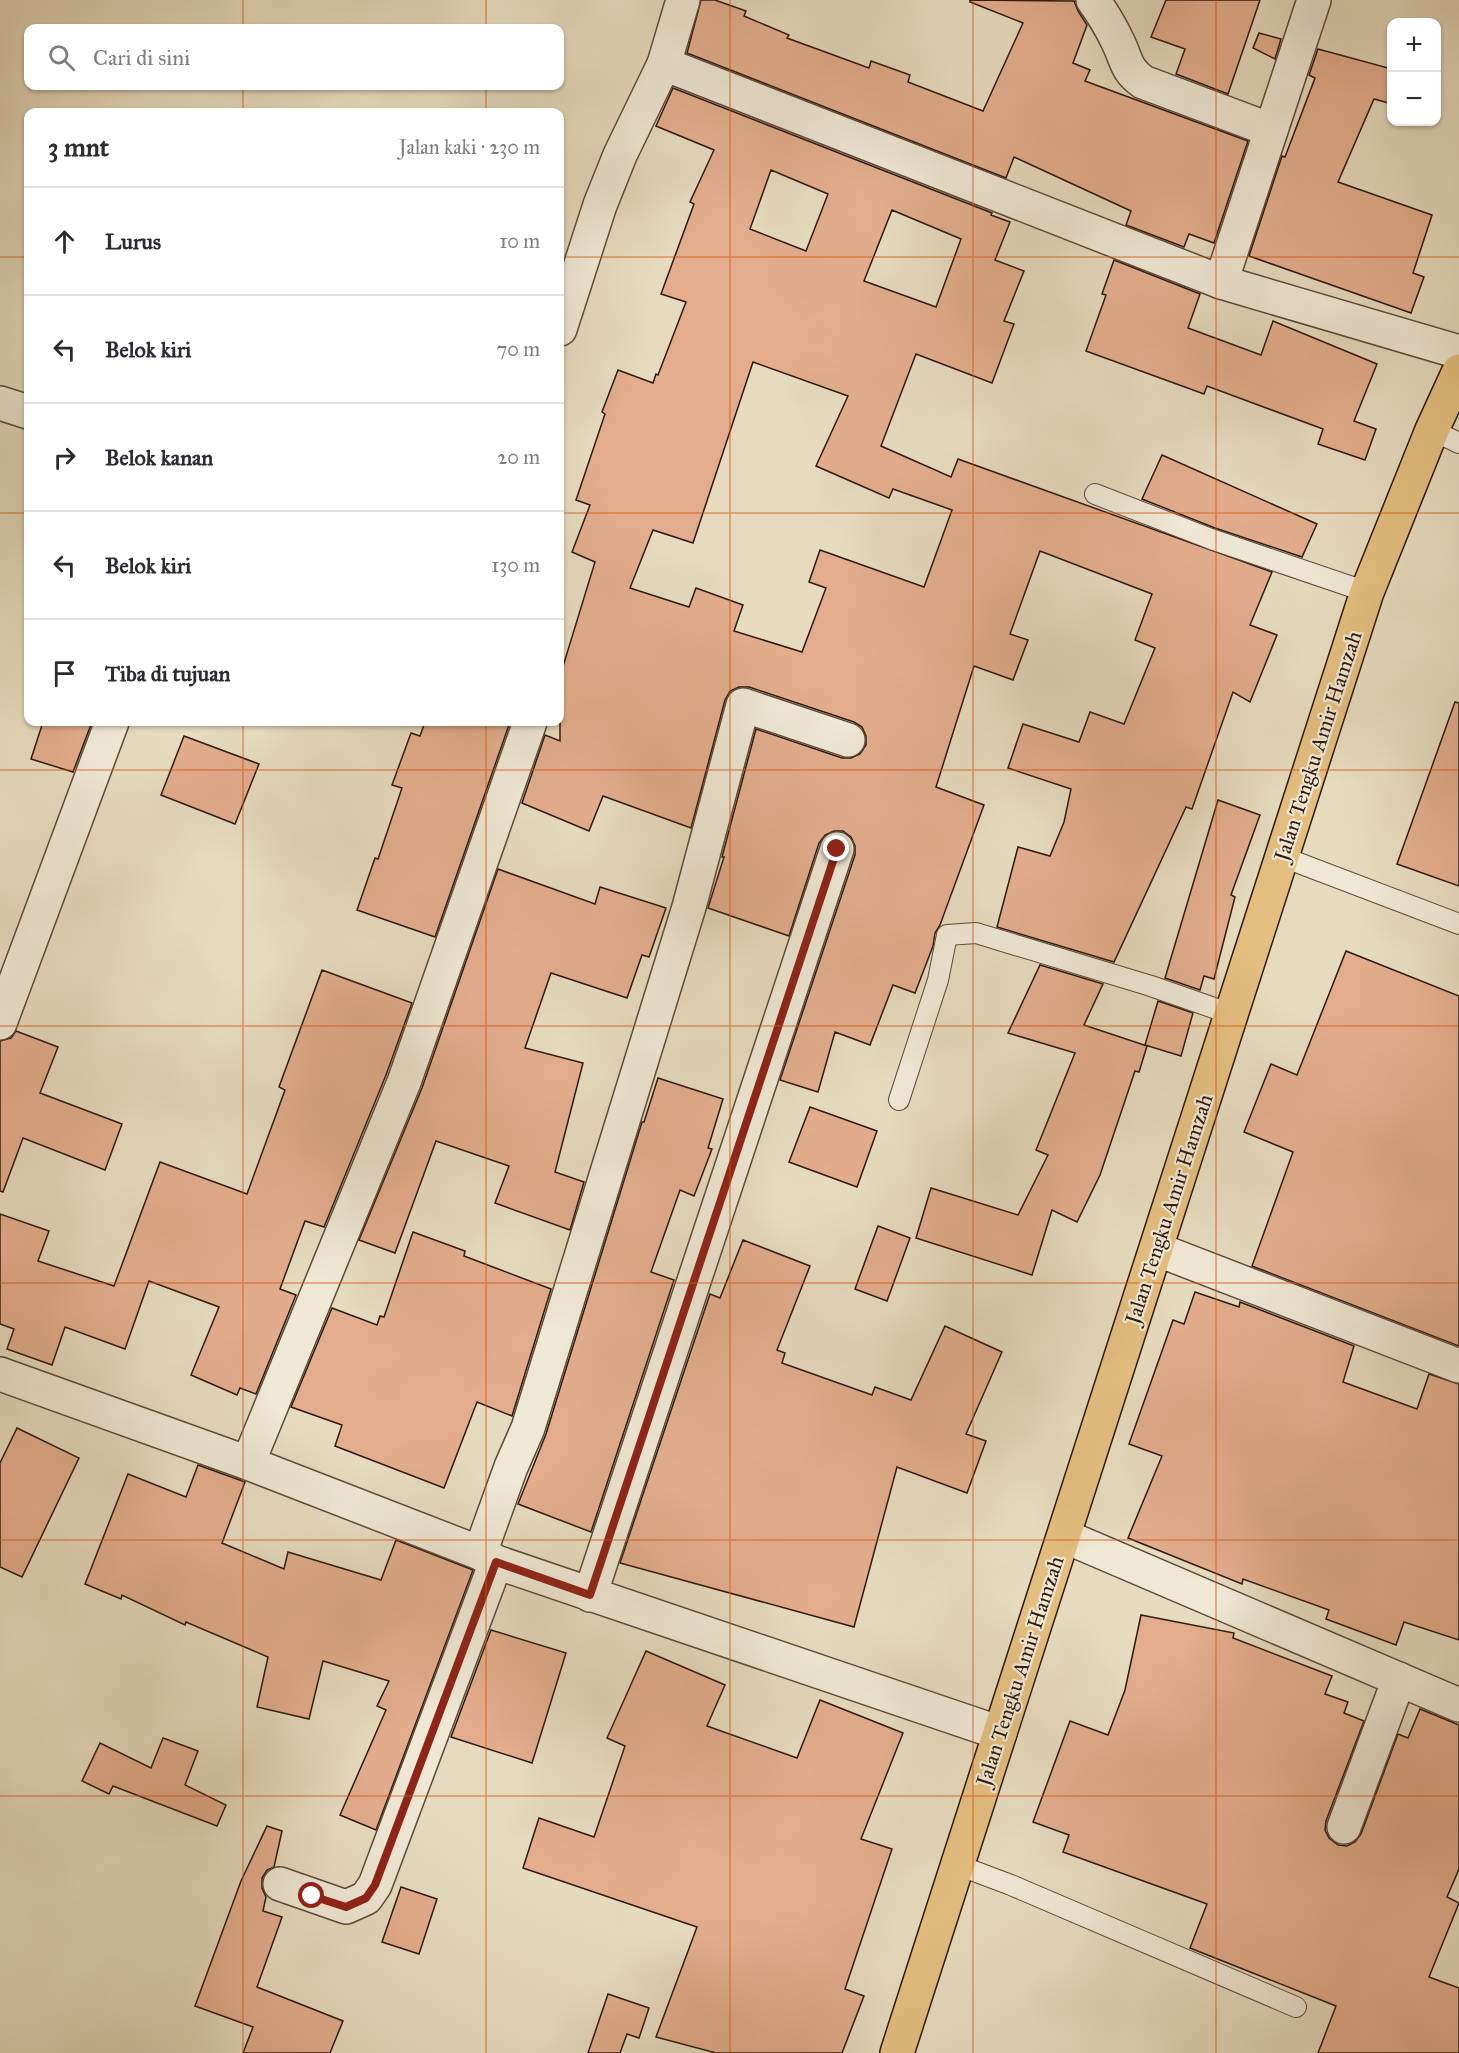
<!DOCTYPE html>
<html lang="id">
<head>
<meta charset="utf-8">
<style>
	body { margin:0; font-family:"IM FELL Great Primer",serif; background:#f7f7f7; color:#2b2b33 }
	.controls { position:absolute; right:18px; top:18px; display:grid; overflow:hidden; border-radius:12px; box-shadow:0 2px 4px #0004 }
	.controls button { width:54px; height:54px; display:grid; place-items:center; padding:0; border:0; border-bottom:2px solid #e1e1e2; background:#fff; color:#2b2b33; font:30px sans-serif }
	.stop { position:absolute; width:18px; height:18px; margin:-14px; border:4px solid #8f2418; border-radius:50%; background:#fff }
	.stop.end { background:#8f2418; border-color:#fff; box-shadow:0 2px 6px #0008 }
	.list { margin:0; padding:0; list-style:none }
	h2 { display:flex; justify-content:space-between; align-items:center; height:78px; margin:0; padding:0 24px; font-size:26px }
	h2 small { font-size:20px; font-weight:400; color:#7c7c81 }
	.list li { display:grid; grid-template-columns:39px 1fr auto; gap:18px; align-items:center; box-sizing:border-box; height:108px; padding:0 24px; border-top:2px solid #e1e1e2 }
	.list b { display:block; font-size:22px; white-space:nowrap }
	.list em { font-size:20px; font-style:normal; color:#7c7c81 }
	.icon { flex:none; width:33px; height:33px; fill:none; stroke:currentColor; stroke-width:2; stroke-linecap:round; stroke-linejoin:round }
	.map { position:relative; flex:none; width:1459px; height:2053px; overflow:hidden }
	.search { position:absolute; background:#fff; box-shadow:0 2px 4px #0004; left:24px; top:24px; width:540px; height:66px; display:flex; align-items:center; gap:15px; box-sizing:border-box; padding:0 21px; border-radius:12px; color:#7c7c81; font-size:22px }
	.panel { position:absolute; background:#fff; box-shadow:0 2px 4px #0004; left:24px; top:108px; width:540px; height:618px; border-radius:12px }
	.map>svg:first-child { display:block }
	.building { fill:#e3ad8d; stroke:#2e190d; stroke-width:1.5; fill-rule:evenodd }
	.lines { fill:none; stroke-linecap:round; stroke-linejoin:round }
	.service-casing { stroke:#5c4a39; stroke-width:22 }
	.minor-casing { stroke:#5c4a39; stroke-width:36 }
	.trunk-casing { stroke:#2e190d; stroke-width:36 }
	.service { stroke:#efe8d5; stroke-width:20 }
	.minor { stroke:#efe8d5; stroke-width:33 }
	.trunk { stroke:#e3be7f; stroke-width:33 }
	.route { stroke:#8f2418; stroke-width:8 }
	.grid { fill:none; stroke:#d5530c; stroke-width:1.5; stroke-opacity:0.55 }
	.labels { text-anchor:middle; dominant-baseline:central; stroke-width:4.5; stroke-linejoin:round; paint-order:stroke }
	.street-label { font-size:21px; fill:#2e190d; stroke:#efe8d5 }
</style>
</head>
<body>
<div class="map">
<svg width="1459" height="2053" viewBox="0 0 1459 2053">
	<rect width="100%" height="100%" fill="#e6dbbe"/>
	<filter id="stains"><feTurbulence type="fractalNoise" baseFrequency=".00333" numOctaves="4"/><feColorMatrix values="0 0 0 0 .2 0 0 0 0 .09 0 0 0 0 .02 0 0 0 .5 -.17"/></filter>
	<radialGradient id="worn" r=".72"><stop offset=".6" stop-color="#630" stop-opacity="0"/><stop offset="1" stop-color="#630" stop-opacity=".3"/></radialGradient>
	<!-- building -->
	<g class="building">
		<path d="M701,0H715L746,11L744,16L789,35L787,38L869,68L871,61L910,75L908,82L983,111L1023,23L970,2V0L1074,1L1078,11L1087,25L1073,63L1090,70L1085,81L1248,141L1214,243L1189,234L1184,247L1126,225L1131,211L1014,157L1006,178L687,53Z"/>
		<path d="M1166,0H1260L1228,94L1176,74L1185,49L1151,37Z"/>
		<path d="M1259,33L1281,39L1275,59L1253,48Z"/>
		<path d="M1318,49L1392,69V104L1374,99L1338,182L1432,215L1413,273L1424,277L1411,313L1249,256L1282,156L1285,157L1315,78L1309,75Z"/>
		<path d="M673,88L992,213L991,215L1010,222L995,260L1024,271L1004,321L1014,324L992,383L916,354L881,446L951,477L958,459L1272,572L1250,625L1277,635L1250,702L1233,692L1192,809L1186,807L1114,962L997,927L1018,847L1050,856L1064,822L1071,789L1008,768L1023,724L1079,742L1090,712L1124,724L1155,648L1135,640L1152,594L1040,551L1010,634L1028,640L1013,680L974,666L936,787L984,805L940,925L935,933L933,946L915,993L893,985L870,1045L835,1032L818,1092L780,1080L855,855V846L851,837L843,831H834L825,835L819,843L789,936L708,908L724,857H722L756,729L842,758H851L860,754L866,745V736L862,727L854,722L749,687H739L730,691L725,700L691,828L603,796L589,831L522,803L545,735L560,741V676L595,562L572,552L590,505L576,500L605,414L602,412L618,370L653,383L656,374L658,375L686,302L661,294L694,204L690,202L714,150L656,126ZM771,170L828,194L806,251L750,229ZM892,210L961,239L936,307L864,281ZM753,362L848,396L816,466L889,498L893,489L952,510L924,587L820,550L809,582L826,588L802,652L734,631L743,605L696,588L689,607L630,588L653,530L693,543Z"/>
		<path d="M1114,260L1200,294L1188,328L1261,355L1273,321L1377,364L1354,421L1376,429L1365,460L1318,444L1323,429L1207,386L1204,394L1086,351L1106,295L1102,294Z"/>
		<path d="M1162,455L1317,524L1302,557L1215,528L1142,499Z"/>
		<path d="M1455,702L1459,703V886L1397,864Z"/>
		<path d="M43,722H92L73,772L31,759Z"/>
		<path d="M425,722H510L435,937L357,910L375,858L378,859L402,788L392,785L411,733L420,736Z"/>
		<path d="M184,736L259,764L235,824L161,795Z"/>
		<path d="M1218,800L1260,815L1231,895L1235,897L1214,979L1204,976L1200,990L1165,978Z"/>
		<path d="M498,869L595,904L600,887L666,908L649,957L642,955L627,998L551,973L525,1048L583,1063L555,1172L584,1182L570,1230L495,1203L509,1166L436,1141L395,1253L359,1240L422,1088Z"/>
		<path d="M1346,951L1459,996V1346L1252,1266L1293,1152L1244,1132L1271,1064L1297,1075Z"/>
		<path d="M1040,965L1103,984L1084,1025L1147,1046L1139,1072L1135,1071L1100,1175L1077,1222L1052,1210L1032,1275L916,1238L931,1188L1018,1215L1048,1155L1036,1150L1075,1053L1008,1033Z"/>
		<path d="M322,970L412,1003L386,1075L324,1227L305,1221L280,1289L296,1295L256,1394L240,1388L237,1395L191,1375L219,1307L149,1281L125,1349L65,1327L52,1365L7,1349L14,1329L0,1324V1214L49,1231L38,1261L114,1286L160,1162L247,1194L285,1090L279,1087Z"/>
		<path d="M1158,1001L1193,1013L1181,1056L1145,1045Z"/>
		<path d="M16,1031L58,1047L40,1093L122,1124L105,1170L23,1138L3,1192L0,1191V1041L11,1038Z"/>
		<path d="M658,1078L723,1099L708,1148L712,1149L694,1196L680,1190L651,1272L674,1280L591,1532L518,1504L546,1434L642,1122H644Z"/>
		<path d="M810,1107L877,1131L857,1187L789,1162Z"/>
		<path d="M878,1226L910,1238L887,1301L855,1289Z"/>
		<path d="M413,1232L465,1251L464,1256L551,1289L512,1416L477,1402L444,1488L335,1446L342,1425L291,1407L332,1308L377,1325L380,1316L384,1317Z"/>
		<path d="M743,1240L810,1266L777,1350L785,1353L782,1363L872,1395L875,1387L911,1400L945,1326L1002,1352L966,1434L986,1441L967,1493L897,1467L854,1627L620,1563L710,1294L720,1298Z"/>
		<path d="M1195,1292L1239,1307L1240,1302L1354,1346L1343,1382L1417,1409L1429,1374L1459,1384V1640L1404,1622L1396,1645L1326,1619L1329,1610L1243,1579L1242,1584L1128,1538L1162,1456L1129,1444L1173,1320L1184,1324Z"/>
		<path d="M17,1428L79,1458L22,1577L0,1567V1463Z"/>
		<path d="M198,1465L245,1482L222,1543L284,1569L288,1552L381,1580L396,1540L473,1570L376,1830L340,1815L386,1710L377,1706L389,1681L323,1661L309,1719L257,1707L268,1657L186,1622L185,1625L122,1595L121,1599L85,1584L128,1474L186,1497Z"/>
		<path d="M1141,1615L1234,1633L1233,1638L1332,1676L1325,1694L1348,1702L1344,1713L1364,1721L1326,1821L1325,1830L1329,1838L1338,1845L1347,1846L1355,1842L1361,1834L1398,1734L1408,1738L1420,1709L1459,1725V1869L1447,1897L1459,1903L1429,1977L1459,1988V2053H1318L1336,2006L1190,1948L1207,1904L1063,1852L1069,1835L1033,1822L1070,1721L1108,1735L1125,1690Z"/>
		<path d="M491,1630L566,1653L532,1763L451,1737Z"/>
		<path d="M646,1651L725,1685L707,1726L797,1758L820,1700L903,1733L861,1839L892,1849L845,1989L864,1996L842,2053H716L656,2037L697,1927L523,1868L539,1818L594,1837L625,1746L607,1738Z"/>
		<path d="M163,1738L198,1751L185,1785L226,1805L217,1826L113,1786L109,1794L82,1781L100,1743L151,1768Z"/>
		<path d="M267,1826L282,1831L274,1867L267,1870L262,1878V1888L266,1897L263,1911L282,1917L257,1987L343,2021L330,2053H243L253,2027L195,2006L241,1881Z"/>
		<path d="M401,1887L437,1899L419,1954L382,1942Z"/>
		<path d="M608,1994L649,2008L639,2038L627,2034L620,2053H588Z"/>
	</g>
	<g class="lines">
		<!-- service casing -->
		<g class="service-casing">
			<g id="service">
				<path d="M1432,430L1459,443"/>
				<path d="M1095,494L1211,539L1367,592"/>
				<path d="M1283,857L1459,924"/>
				<path d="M899,1100L938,980L947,935L976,933L1151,986L1231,1014"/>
				<path d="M958,1865L1011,1885L1296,2007"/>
			</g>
		</g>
		<!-- minor casing -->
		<g class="minor-casing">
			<g id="minor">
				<path d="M1093,0C1103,14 1111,27 1118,42C1127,60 1125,69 1143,82L1271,130"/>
				<path d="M664,64L683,0"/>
				<path d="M1221,282L1314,0"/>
				<path d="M560,329L600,205L620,155L664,64L1221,282L1459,352"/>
				<path d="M0,403L28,412"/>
				<path d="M0,1023L112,722"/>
				<path d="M1156,1249L1459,1366"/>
				<path d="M0,1374L248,1463L480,1553L496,1562L1000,1733"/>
				<path d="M248,1463L404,1082L530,722"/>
				<path d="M1064,1536L1459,1705"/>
				<path d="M480,1553L511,1467L528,1428L689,907L743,705L848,740"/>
				<path d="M590,1595L837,849"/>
				<path d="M1344,1827L1399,1679"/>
				<path d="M280,1884L346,1907L366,1898L375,1885L496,1562"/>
			</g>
		</g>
		<!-- trunk casing -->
		<g class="trunk-casing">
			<path id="trunk" d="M897,2053L1367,592L1432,430L1459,371"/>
		</g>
		<!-- service -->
		<use href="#service" class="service"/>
		<!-- minor -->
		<use href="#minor" class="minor"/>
		<!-- trunk -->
		<use href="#trunk" class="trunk"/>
	</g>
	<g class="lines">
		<!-- route -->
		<path class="route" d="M312,1896L346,1907L366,1898L375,1885L496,1562L590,1595L837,849"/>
	</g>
	<!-- grid -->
	<path class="grid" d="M243,0V28M486,0V28M730,0V2053M973,0V2053M1216,0V2053M243,86V112M486,86V112M0,257H28M560,257H1459M0,513H28M560,513H1459M243,722V2053M486,722V2053M0,770H1459M0,1026H1459M0,1283H1459M0,1540H1459M0,1796H1459"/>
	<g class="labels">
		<!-- street labels -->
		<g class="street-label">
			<text transform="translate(1318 746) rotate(-72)">Jalan Tengku Amir Hamzah</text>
			<text transform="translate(1169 1209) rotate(-72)">Jalan Tengku Amir Hamzah</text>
			<text transform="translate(1020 1671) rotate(-72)">Jalan Tengku Amir Hamzah</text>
		</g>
	</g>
	<rect width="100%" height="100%" filter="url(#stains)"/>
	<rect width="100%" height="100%" fill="url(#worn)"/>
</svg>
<div class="controls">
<button>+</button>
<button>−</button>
</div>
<div class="stop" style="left:312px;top:1896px"></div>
<div class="stop end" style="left:837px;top:849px"></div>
<div class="search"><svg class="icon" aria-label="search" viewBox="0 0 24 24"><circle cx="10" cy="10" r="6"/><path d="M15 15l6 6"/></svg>Cari di sini</div>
<section class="panel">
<h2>3 mnt<small>Jalan kaki · 230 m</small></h2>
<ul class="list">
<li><svg class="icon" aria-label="ahead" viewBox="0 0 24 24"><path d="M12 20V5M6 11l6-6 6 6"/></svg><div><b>Lurus</b></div><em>10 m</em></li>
<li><svg class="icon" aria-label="left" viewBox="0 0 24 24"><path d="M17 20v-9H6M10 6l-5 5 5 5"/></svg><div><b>Belok kiri</b></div><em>70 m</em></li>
<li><svg class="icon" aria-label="right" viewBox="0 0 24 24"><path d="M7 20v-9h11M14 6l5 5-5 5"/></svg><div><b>Belok kanan</b></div><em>20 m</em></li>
<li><svg class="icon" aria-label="left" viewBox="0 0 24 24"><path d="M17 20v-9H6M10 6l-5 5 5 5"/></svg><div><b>Belok kiri</b></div><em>130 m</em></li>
<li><svg class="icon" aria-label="arrive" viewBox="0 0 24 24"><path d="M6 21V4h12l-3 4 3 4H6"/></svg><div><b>Tiba di tujuan</b></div></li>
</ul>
</section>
</div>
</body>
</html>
